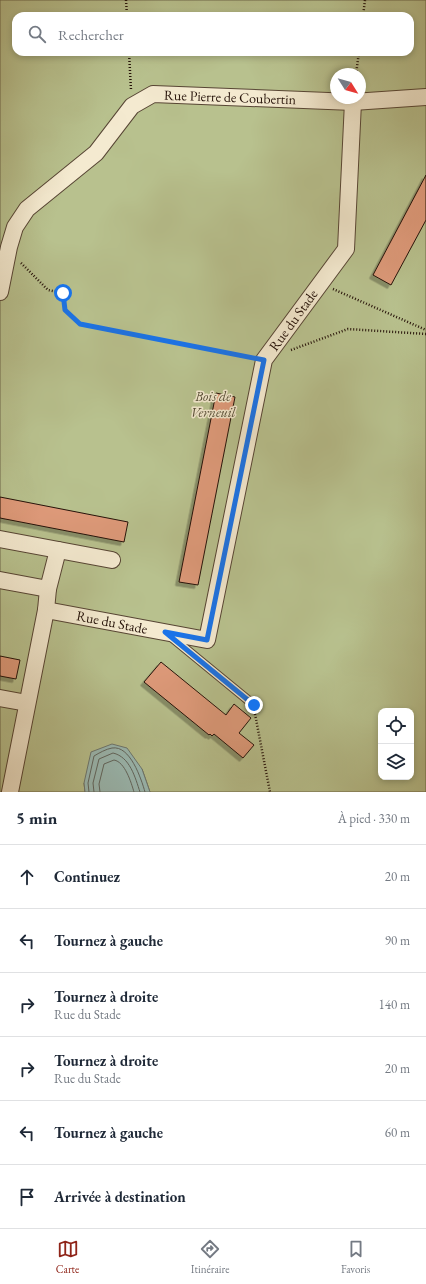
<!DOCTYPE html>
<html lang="fr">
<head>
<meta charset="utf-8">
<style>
	body { margin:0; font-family:"EB Garamond",serif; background:#f2f2f3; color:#1f2937 }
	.controls { position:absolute; right:12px; bottom:12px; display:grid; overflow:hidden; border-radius:8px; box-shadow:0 2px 6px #0003 }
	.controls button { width:36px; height:36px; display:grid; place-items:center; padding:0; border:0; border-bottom:1px solid #e0e1e3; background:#fff; color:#1f2937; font:20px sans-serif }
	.compass { position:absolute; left:330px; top:68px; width:36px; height:36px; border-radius:50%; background:#fff; box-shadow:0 2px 6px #0003; rotate:127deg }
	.stop { position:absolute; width:12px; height:12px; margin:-9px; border:3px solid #1a73e8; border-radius:50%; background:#fff }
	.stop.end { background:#1a73e8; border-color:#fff; box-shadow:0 1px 4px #0008 }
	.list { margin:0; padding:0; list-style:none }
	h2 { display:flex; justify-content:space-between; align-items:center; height:52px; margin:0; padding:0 16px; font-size:17px }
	h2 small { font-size:13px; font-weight:400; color:#747a83 }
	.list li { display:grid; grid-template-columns:26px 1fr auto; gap:12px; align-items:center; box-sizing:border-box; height:64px; padding:0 16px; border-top:1px solid #e0e1e3 }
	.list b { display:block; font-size:15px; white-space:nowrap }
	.list p { margin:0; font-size:13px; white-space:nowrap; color:#747a83 }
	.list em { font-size:13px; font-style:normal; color:#747a83 }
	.icon { flex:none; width:22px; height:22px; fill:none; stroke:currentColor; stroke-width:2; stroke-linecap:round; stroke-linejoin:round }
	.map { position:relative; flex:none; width:426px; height:792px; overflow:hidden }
	.search { position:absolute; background:#fff; box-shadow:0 2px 6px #0003; left:12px; right:12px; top:12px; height:44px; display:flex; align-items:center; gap:10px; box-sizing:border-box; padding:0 14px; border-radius:12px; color:#747a83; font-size:15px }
	.sheet { height:436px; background:#fff }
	nav { display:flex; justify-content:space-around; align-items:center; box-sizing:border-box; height:56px; border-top:1px solid #e0e1e3; background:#fff; font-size:11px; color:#747a83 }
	nav a { display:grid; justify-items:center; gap:2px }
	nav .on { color:#8f2418 }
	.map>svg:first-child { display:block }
	.green { fill:#b8c18e; stroke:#6e6a4c; fill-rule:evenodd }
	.water { fill:#9bbbb5; stroke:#6c7770 }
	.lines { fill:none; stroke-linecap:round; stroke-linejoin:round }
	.shore { stroke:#60665f; stroke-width:1 }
	.building { fill:#de9a7a; stroke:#251209; filter:url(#shadow) }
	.lane-casing { stroke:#574534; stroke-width:10 }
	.street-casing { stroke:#574534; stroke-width:18 }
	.path { stroke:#251209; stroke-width:2.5; stroke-dasharray:1 2; stroke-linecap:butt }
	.lane { stroke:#f4ead0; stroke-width:8 }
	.street { stroke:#f4ead0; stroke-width:16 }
	.route { stroke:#1a73e8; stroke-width:5 }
	.labels { text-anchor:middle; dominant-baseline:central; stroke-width:3; stroke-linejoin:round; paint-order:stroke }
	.street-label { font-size:14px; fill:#251209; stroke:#f4ead0 }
	.park-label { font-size:14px; font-style:italic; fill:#584f38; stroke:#f4ead0 }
</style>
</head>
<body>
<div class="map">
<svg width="426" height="792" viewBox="0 0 426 792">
	<defs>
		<filter id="shadow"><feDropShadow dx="-3.5" dy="3.5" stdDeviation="0" flood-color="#0004"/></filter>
	</defs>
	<rect width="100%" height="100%" fill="#eedeb6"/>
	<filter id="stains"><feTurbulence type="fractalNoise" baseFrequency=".005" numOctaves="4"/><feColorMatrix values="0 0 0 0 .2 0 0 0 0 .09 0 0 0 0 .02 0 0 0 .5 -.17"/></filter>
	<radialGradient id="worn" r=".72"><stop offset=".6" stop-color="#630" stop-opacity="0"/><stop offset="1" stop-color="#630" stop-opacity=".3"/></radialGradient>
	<!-- green -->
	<path class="green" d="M0,0H426V792H150L142,769L84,783L85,792H0ZM16,16H410V52H16ZM336,74H360V98H336ZM381,711H411V777H381Z"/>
	<!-- water -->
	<path class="water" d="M112,744L127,748L142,769L150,792H85L84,783L91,752Z"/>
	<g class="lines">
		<!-- shore -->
		<g class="shore">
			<path d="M89,792L88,783L94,756C99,753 106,749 112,748C130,745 141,778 145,792"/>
			<path d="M94,792L93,783L99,759L113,753C130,757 135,777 140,792"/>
			<path d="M100,792L99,784L104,764L114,760C125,762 131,782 134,792"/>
		</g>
	</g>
	<!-- building -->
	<g class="building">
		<path d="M426,175V220L391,285L373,275Z"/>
		<path d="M216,393L235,397L198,585L179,582Z"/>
		<path d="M0,497L128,522L124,542L0,518Z"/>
		<path d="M0,656L20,660L16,679L0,676Z"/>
		<path d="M161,662L226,715L234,704L251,718L239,733L254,745L243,758L214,734L212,736L210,734L209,735L144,682Z"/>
	</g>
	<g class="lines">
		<!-- lane casing -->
		<g class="lane-casing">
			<path id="lane" d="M170,636L254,705"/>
		</g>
		<!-- street casing -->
		<g class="street-casing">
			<g id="street">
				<path d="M0,292L9,247L15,227L27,209L96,153L132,106L153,94L353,102L426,97"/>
				<path d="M0,539L112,560"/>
				<path d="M0,580L48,589"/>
				<path d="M46,610L207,640L264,360L346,249L353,102"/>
				<path d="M0,698L27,703"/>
				<path d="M10,792L46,610L48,589L58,550"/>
			</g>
		</g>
		<!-- path -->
		<g class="path">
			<path d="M126,0L127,16"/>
			<path d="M363,16L365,0"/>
			<path d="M129,52L131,90"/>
			<path d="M356,74L359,52"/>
			<path d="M21,263L48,290L63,293L65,310L80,324L250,357"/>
			<path d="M333,289L426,330"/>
			<path d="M291,350L348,329L426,334"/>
			<path d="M255,714L270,792"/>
		</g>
		<!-- lane -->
		<use href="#lane" class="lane"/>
		<!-- street -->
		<use href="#street" class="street"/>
	</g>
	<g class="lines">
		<!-- route -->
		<path class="route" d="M63,293L65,310L80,324L264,360L207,640L165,632L254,705"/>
	</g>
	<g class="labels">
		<!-- street labels -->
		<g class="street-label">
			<text transform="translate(230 97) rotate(2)">Rue Pierre de Coubertin</text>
			<text transform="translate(293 320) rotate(-54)">Rue du Stade</text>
			<text transform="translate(112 622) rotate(11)">Rue du Stade</text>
		</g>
		<!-- park labels -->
		<g class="park-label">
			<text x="213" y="396">Bois de<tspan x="213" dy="16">Verneuil</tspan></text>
		</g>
	</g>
	<rect width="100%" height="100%" filter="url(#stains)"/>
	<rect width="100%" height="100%" fill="url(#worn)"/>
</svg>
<div class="controls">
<button><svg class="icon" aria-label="locate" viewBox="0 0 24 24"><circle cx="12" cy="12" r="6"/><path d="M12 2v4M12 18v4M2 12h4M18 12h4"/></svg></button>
<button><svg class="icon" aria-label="layers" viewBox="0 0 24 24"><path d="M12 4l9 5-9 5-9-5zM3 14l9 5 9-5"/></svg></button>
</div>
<svg class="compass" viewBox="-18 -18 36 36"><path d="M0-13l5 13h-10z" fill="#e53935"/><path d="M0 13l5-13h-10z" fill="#747a83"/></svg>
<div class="stop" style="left:63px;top:293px"></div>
<div class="stop end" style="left:254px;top:705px"></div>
<div class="search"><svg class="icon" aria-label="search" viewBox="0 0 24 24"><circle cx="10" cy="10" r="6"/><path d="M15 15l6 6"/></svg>Rechercher</div>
</div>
<section class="sheet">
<h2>5 min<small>À pied · 330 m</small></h2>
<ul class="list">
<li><svg class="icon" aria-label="ahead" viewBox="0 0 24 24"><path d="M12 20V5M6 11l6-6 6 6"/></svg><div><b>Continuez</b></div><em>20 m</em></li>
<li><svg class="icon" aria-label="left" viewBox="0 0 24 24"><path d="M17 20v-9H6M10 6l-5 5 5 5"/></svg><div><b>Tournez à gauche</b></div><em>90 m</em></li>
<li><svg class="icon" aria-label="right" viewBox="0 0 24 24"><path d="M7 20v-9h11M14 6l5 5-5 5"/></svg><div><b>Tournez à droite</b><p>Rue du Stade</p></div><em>140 m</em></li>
<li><svg class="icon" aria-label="right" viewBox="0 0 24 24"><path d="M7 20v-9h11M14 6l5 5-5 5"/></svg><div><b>Tournez à droite</b><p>Rue du Stade</p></div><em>20 m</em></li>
<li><svg class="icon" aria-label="left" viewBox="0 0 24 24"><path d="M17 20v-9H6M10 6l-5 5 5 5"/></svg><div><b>Tournez à gauche</b></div><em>60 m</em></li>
<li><svg class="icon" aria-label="arrive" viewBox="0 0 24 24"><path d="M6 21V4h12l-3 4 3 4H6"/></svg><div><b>Arrivée à destination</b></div></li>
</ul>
</section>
<nav>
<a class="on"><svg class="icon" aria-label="map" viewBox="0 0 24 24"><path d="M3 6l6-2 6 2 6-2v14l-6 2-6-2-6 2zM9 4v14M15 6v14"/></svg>Carte</a>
<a><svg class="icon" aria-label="directions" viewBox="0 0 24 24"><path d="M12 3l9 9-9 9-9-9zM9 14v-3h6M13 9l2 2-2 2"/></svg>Itinéraire</a>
<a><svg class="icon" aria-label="saved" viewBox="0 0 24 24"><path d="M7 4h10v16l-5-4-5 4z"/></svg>Favoris</a>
</nav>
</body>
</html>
